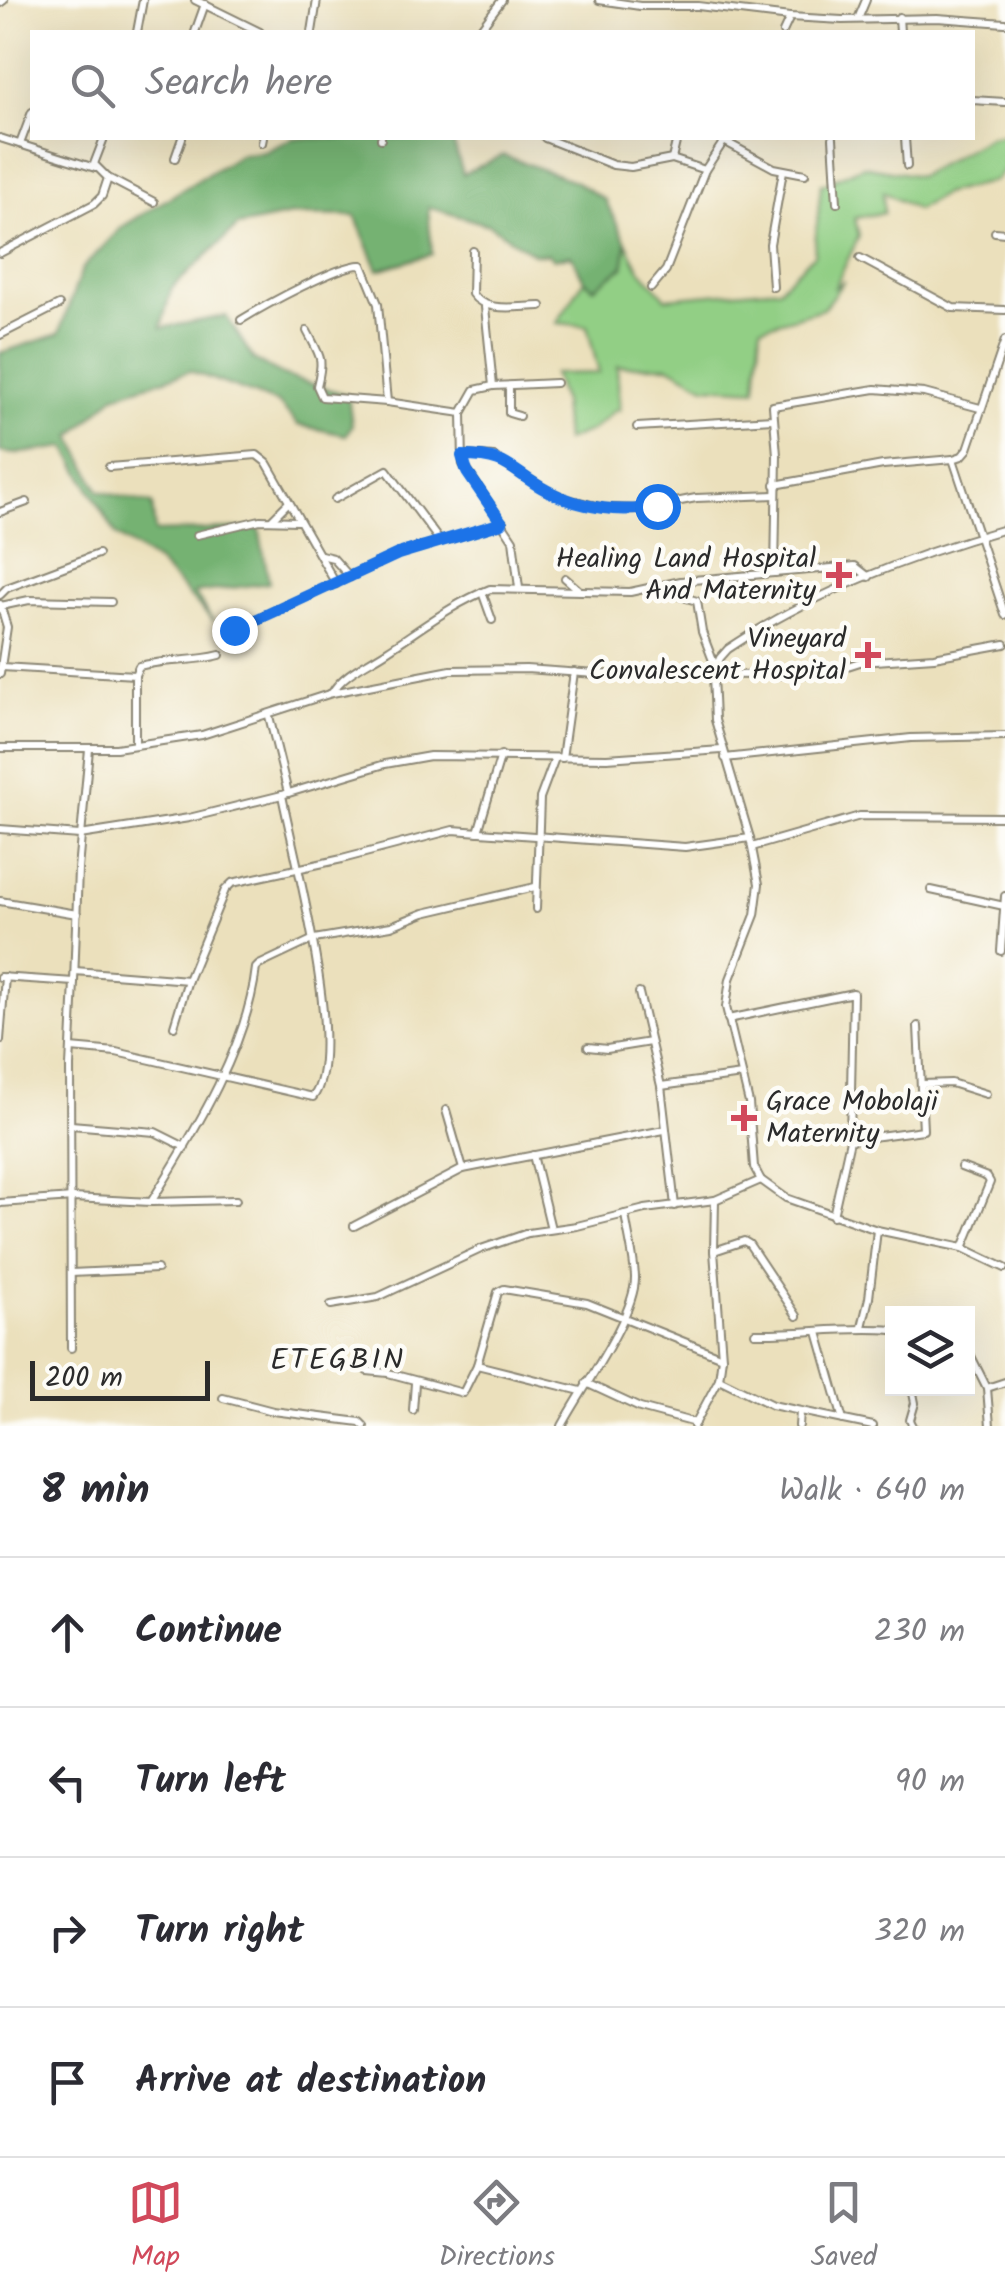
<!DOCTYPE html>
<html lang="en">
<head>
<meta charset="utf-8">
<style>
	body { margin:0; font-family:Kalam,sans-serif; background:#f2f2f3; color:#2b2b33 }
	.controls { position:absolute; right:30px; bottom:30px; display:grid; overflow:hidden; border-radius:0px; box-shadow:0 10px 40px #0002 }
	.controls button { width:90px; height:90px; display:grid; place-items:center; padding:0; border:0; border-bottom:2px solid #e1e1e2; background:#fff; color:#2b2b33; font:50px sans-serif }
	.scale { position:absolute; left:30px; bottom:25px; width:180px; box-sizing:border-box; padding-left:10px; border:5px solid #2b2b2b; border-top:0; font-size:28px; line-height:35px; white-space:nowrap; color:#2b2b2b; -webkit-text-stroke:8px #fdfcf7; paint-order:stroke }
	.stop { position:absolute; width:30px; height:30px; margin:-22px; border:8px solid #1a73e8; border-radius:50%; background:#fff }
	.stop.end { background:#1a73e8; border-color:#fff; box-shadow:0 2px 10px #0008 }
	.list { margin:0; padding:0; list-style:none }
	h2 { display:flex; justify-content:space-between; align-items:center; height:130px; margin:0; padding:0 40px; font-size:42px }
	h2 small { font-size:32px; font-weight:400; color:#7c7c81 }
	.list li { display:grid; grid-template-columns:65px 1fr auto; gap:30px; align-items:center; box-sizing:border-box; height:150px; padding:0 40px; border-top:2px solid #e1e1e2 }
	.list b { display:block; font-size:38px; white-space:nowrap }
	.list em { font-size:32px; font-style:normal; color:#7c7c81 }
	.icon { flex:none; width:55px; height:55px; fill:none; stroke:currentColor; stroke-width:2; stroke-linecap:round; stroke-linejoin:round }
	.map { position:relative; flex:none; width:1005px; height:1426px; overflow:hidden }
	.search { position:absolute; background:#fff; box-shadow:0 10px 40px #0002; left:30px; right:30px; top:30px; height:110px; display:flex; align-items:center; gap:25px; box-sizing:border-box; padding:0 35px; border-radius:0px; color:#7c7c81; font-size:38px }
	.sheet { height:730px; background:#fff }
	nav { display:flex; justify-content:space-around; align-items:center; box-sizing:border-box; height:140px; border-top:2px solid #e1e1e2; background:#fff; font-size:28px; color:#7c7c81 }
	nav a { display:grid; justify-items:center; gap:5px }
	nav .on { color:#d1495b }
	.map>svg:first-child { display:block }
	.green { fill:#92cf85; stroke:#5e7d58; stroke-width:2.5 }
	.forest { fill:#75b272; stroke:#506e4e; stroke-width:2.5 }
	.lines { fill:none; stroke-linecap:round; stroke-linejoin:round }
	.minor-casing { stroke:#8b8674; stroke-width:10 }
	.minor { stroke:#fff; stroke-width:6 }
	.route { stroke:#1a73e8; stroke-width:12 }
	.poi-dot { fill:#d1495b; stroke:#fdfcf7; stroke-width:4 }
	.labels { text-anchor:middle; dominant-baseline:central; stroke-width:9; stroke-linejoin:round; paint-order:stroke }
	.poi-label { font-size:28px; fill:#2b2b2b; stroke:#fdfcf7; text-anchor:end }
	.neighbourhood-label { font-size:30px; letter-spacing:2.5px; fill:#2b2b2b; stroke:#fdfcf7 }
</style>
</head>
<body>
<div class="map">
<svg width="1005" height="1426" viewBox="0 0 1005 1426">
	<rect width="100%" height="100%" fill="#fdfcf7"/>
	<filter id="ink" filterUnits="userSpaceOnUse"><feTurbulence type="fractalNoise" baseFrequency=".01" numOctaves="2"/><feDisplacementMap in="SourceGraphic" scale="20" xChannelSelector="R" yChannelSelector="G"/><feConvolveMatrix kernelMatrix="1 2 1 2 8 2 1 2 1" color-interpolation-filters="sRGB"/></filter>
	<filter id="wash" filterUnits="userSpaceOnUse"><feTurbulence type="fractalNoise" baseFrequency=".0048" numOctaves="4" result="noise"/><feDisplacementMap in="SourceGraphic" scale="40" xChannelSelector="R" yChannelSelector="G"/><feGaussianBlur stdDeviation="2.25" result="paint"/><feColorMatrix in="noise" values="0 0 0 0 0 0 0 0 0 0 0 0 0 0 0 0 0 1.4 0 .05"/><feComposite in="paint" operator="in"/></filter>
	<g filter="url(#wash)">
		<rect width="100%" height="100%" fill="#ebe0bc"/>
		<!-- green -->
		<path class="green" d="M1005,134V169L994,181L943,194L917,210L883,192L884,213L855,218L859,236L835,287L844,281L823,309L761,327L756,389L705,386L669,366H617L620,410H615L591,431L565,441L562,400L553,374L599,373L587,326L557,323L584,280L594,287L624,267L626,242L639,268L666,298L779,288L814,255L821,185L863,166L919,176L989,137Z"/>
		<!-- forest -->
		<path class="forest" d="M293,138H452L463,174L503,155L574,181L605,200L626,242L624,266L594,288L584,280L571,255L554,259L548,254H534L489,225L428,207L432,254L378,270L355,216L291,215L238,226L171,289L161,328L226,316L254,360L285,376L348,395L352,425L346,435L298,425L278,403L190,371L115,395L72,436L99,491L152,504L155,532L259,528L269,583L194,593L213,621L158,563L116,535L66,447L15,454L0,452V353L59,334L82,269L122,227L239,155L264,152Z"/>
	</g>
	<g filter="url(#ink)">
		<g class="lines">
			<!-- minor casing -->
			<g class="minor-casing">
				<g id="minor">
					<path d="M195,0L260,32"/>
					<path d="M599,0L640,6H698L790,17L842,20L937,18L1005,23"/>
					<path d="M0,3L4,0"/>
					<path d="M899,17L900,32"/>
					<path d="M858,19L866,0"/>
					<path d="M137,32L143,0"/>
					<path d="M195,32L205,4"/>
					<path d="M312,32L317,0"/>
					<path d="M478,32L502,0"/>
					<path d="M783,32L790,17"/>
					<path d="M972,100L1005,102"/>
					<path d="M0,138L95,168"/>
					<path d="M545,138L613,165L631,167L672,159L705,170"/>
					<path d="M833,138L837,203"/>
					<path d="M905,138L907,166"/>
					<path d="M381,139V138"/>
					<path d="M724,141L774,168L805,174"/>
					<path d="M262,143L263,138"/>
					<path d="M20,144L32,112"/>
					<path d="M175,158L182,138"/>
					<path d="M672,159L677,138"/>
					<path d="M108,178L154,202"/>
					<path d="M995,232L1005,233"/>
					<path d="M473,251L472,294C486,314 519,306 541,306"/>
					<path d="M0,253L94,204L102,196L108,178L94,164L104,138"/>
					<path d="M860,258L953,308L1005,310"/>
					<path d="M773,287L770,244L783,171"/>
					<path d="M651,288L666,270L705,170L726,138"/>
					<path d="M485,307L493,386"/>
					<path d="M241,320C262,307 341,263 362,265L378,304L387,402"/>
					<path d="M307,331C321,358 324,357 317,386L322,397L387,402L462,413"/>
					<path d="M0,335L59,305"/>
					<path d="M1005,340L968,449L962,456L953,459L1005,615"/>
					<path d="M509,386V413L519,416"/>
					<path d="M637,427L773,419"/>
					<path d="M462,455L494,457L546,490L567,499L604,508L640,509L696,498L775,495"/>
					<path d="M109,467L257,455L267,463L336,584"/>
					<path d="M775,485L883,465L953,459"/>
					<path d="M335,499L387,470L439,540"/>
					<path d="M0,512L27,502"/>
					<path d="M272,519L289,502"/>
					<path d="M1005,529C913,555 807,595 728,649L720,658L713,675L715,720L750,838L759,884L755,915L730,979L726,1007L749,1103L754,1167L761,1180L786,1198L877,1230L963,1248L1005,1268"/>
					<path d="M197,535L260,520L298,521"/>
					<path d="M321,555L333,558L350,577"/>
					<path d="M775,573L777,455L773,406L875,389L924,393L980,408"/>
					<path d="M565,578L579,590"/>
					<path d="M519,588L513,540L463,464L462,413L475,390L493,386L556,383"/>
					<path d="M655,589L697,601L702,632L715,666"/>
					<path d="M482,592L492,620"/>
					<path d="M0,595L7,588L98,554"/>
					<path d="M0,604L7,627L0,674"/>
					<path d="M1,606L29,600L111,602"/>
					<path d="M234,630L398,554L503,523"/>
					<path d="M2,667L135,675V745"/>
					<path d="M135,675L139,666C166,659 194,662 220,655"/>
					<path d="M332,693C343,673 369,663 388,650C422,628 452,604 490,589L630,592L681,581L855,566L869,577"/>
					<path d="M269,716L288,793"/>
					<path d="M0,748H116L202,735L332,693L451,670L526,669L596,674L787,675L829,672L860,662L934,657L1005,644"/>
					<path d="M562,758L574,672"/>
					<path d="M725,758L911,738L1005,736"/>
					<path d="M0,829L80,835L189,818L282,795L385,764L430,756L607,758L722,750"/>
					<path d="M478,832L501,755"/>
					<path d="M752,847L860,816L1005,817"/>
					<path d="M931,890L1004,906"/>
					<path d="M0,901L77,914"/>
					<path d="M536,909L540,798L555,758"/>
					<path d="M1001,951L1005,896"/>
					<path d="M75,971L188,980"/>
					<path d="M0,977L74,982L78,869L89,749"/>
					<path d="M639,993L661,1086L675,1206"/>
					<path d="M728,1019L853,993L850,1140L833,1216"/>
					<path d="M174,1026L188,980L225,890L232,883L342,859L453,830L685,847L750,838"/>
					<path d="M0,1040L5,977"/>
					<path d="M588,1047L607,1049L650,1042"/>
					<path d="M71,1048L116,1052L313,1097C348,1052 293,853 282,795"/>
					<path d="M923,1084L951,1083L986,1094"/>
					<path d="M661,1086L742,1075"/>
					<path d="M446,1110L463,1169"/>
					<path d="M71,1125L155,1132L185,1147"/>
					<path d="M850,1140L923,1130L918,1026"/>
					<path d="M533,1155L551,1229"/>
					<path d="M961,1167L987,1177L990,1182L963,1248"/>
					<path d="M152,1202L236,1200"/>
					<path d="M0,1203L73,1198L151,1202C193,1134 247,1049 256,968L259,965L314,939L391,926L424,913L535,887"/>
					<path d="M354,1226L463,1169L664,1130"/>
					<path d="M714,1251L744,1241L749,1244L797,1316"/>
					<path d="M71,1273L157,1269"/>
					<path d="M331,1305L378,1297L481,1249L528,1233L577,1226L645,1209L715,1200L761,1180"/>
					<path d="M862,1327L869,1298L877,1230"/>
					<path d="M818,1332L843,1420"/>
					<path d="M755,1333C801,1334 847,1326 892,1330"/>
					<path d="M71,1348L70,1067L74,982"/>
					<path d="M968,1350L987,1388L990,1426"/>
					<path d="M477,1365L581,1391"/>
					<path d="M367,1371L388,1373L463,1393L477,1365L498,1292L504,1289L587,1303L722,1357"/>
					<path d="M719,1379L772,1405L873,1426"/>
					<path d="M586,1383L640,1408L696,1423"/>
					<path d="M912,1388L915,1403L910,1420L913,1426"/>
					<path d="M987,1388L1005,1382"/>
					<path d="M223,1398L273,1411L360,1422L364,1426"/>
					<path d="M413,1410L415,1383"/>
					<path d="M562,1426C581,1390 636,1315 635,1277C634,1256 628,1235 625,1214"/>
					<path d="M694,1426L719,1379L722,1357L714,1251L715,1200"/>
					<path d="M799,1426L800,1412"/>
				</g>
			</g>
			<!-- minor -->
			<use href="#minor" class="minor"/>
		</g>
	</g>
	<g class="lines" filter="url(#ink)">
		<!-- route -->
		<path class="route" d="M234,630L398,554L502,523L467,472L462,456C512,456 509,471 548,491C580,508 622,514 657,506"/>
	</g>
	<!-- markers -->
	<g class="poi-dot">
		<path d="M834 560h10v10h10v10h-10v10h-10v-10h-10v-10h10z"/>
		<path d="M863 640h10v10h10v10h-10v10h-10v-10h-10v-10h10z"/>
		<path d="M739 1103h10v10h10v10h-10v10h-10v-10h-10v-10h10z"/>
	</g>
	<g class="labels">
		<!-- poi labels -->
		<g class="poi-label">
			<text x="816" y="559">Healing Land Hospital<tspan x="816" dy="32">And Maternity</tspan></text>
			<text x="846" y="639">Vineyard<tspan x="846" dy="32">Convalescent Hospital</tspan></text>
			<text x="766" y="1102" text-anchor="start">Grace Mobolaji<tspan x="766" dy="32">Maternity</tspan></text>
		</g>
		<!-- neighbourhood labels -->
		<g class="neighbourhood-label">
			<text x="338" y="1361">ETEGBIN</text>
		</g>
	</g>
</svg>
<div class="controls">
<button><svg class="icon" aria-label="layers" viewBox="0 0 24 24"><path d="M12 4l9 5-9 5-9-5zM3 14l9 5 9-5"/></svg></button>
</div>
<div class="scale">200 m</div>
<div class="stop" style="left:657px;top:506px"></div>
<div class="stop end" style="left:234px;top:630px"></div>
<div class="search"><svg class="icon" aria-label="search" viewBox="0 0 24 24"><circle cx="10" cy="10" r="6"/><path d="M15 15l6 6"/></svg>Search here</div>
</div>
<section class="sheet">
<h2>8 min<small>Walk · 640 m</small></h2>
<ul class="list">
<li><svg class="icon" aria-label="ahead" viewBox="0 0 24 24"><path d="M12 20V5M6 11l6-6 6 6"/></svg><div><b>Continue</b></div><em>230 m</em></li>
<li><svg class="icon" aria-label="left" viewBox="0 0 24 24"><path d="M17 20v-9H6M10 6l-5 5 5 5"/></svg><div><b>Turn left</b></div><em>90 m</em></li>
<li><svg class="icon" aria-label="right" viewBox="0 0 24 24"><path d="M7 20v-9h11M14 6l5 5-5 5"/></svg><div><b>Turn right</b></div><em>320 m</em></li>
<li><svg class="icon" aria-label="arrive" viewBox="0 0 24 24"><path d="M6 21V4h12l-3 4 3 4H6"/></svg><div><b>Arrive at destination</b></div></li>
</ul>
</section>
<nav>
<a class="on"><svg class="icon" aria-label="map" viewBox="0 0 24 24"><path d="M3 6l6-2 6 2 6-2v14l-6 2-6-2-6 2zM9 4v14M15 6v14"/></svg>Map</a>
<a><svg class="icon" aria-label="directions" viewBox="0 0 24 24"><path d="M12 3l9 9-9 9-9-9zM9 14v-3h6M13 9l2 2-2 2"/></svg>Directions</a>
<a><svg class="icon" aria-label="saved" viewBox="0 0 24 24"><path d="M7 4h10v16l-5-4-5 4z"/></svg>Saved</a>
</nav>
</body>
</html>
